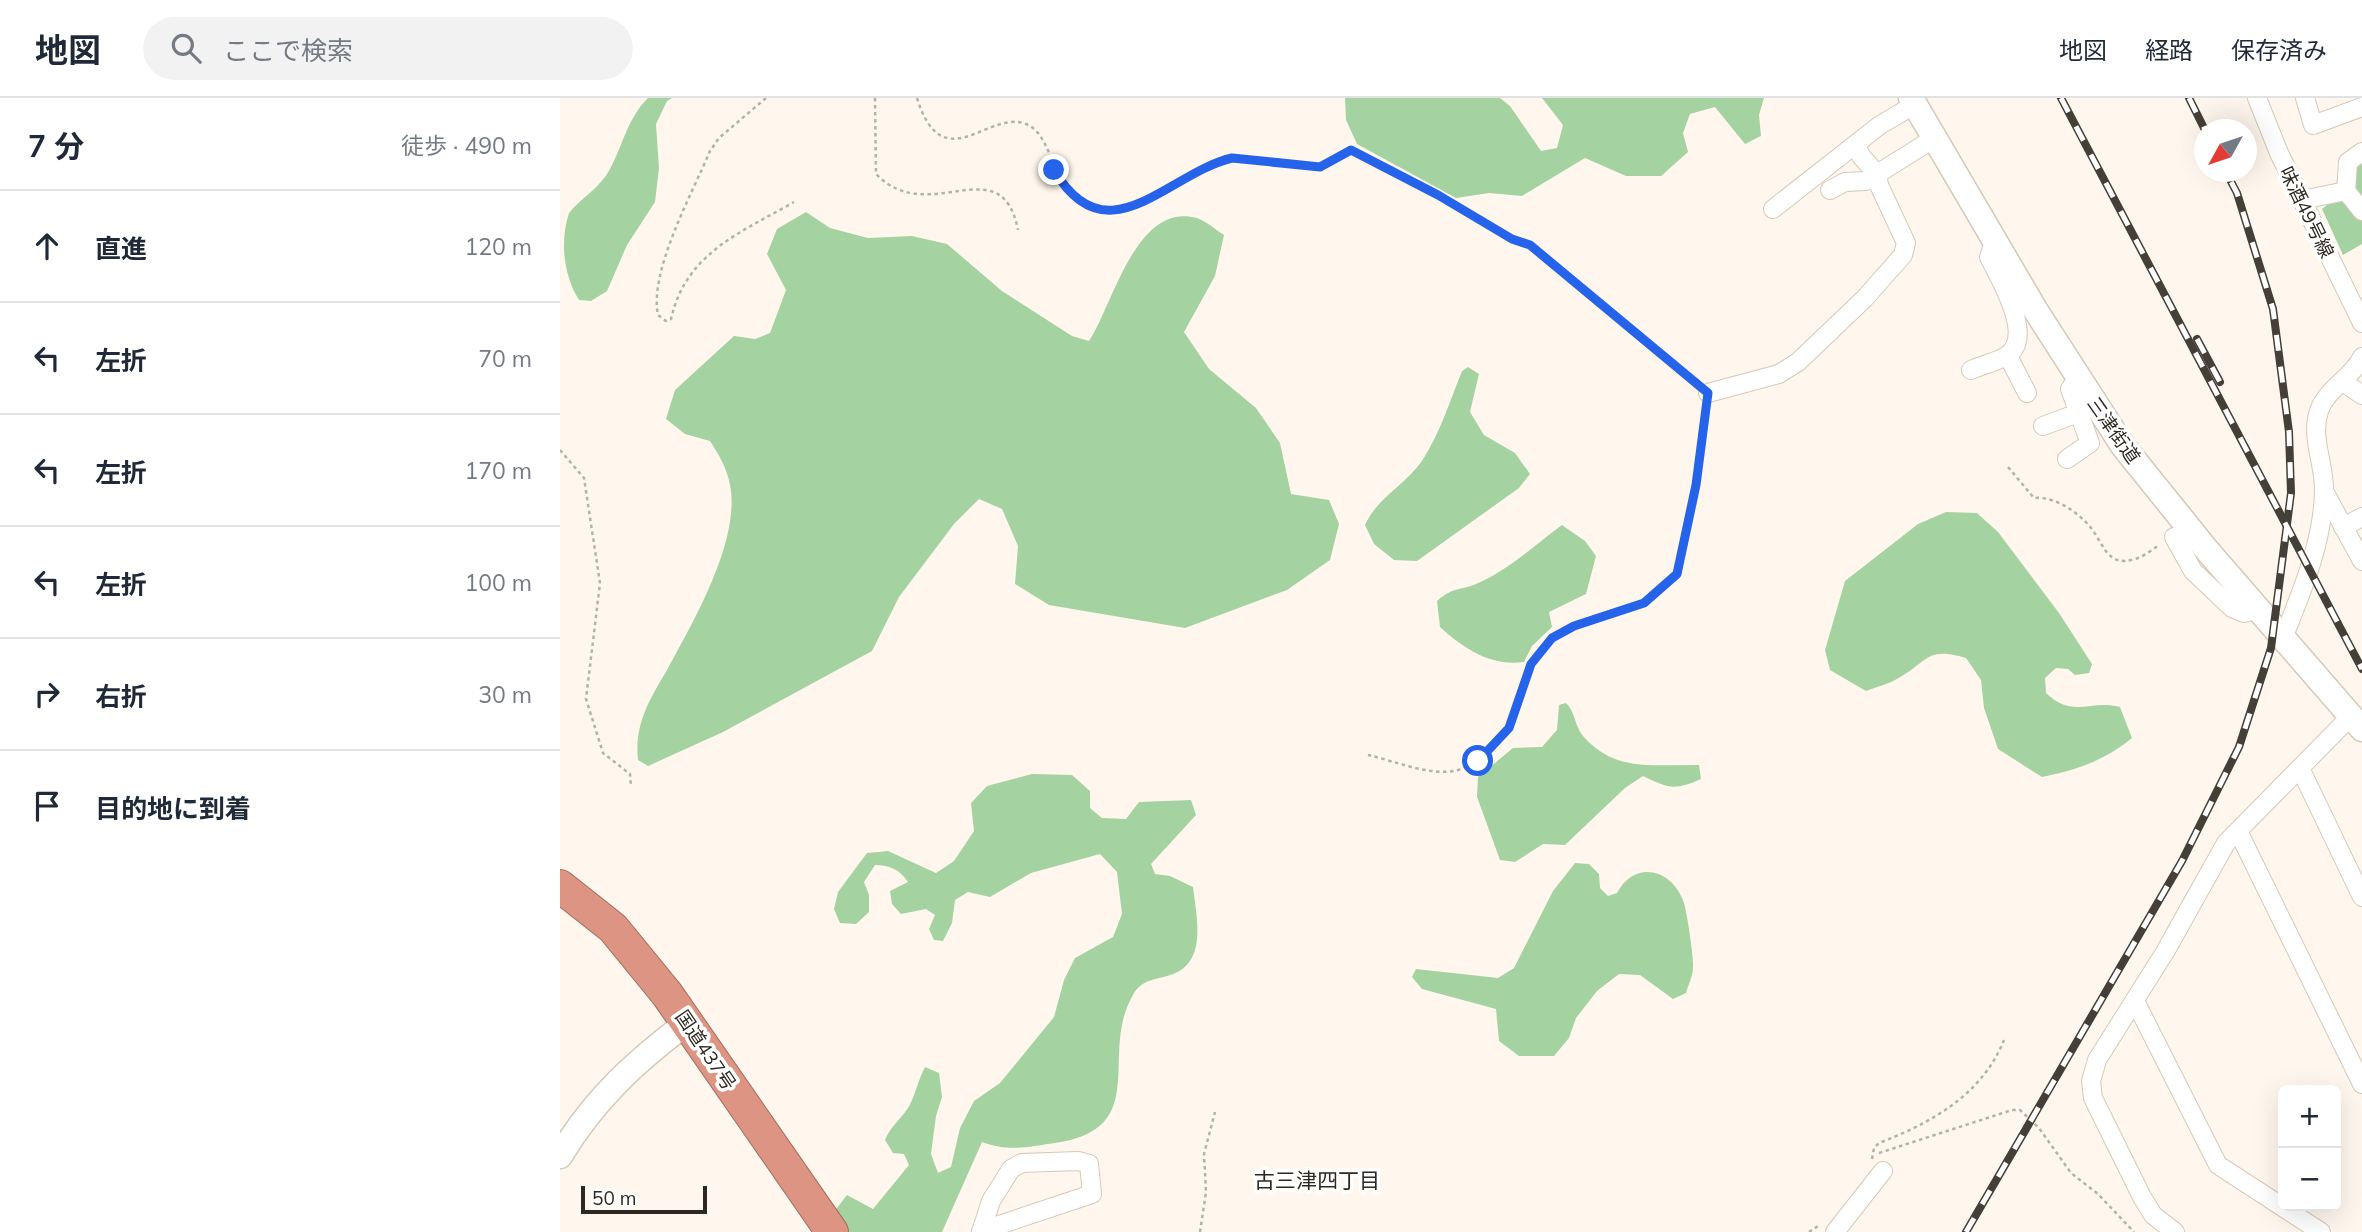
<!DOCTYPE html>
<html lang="ja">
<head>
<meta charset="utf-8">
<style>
	body { margin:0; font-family:Mulish,"Noto Sans JP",sans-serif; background:#f2f2f3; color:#1f2937 }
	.controls { position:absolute; right:21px; bottom:21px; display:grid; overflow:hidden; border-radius:10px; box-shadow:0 7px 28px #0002 }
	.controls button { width:63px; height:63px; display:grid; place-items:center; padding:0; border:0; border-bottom:2px solid #e0e1e3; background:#fff; color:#1f2937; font:35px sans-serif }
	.compass { position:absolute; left:1634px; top:21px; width:63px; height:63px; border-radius:50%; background:#fff; box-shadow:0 7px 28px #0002; rotate:230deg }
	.scale { position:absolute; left:21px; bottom:18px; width:126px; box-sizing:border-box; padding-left:7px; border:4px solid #2d2821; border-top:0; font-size:19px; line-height:24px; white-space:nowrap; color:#2d2821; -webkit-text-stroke:5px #fff; paint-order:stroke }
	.stop { position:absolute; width:21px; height:21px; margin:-16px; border:5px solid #2563eb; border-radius:50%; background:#fff }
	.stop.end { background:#2563eb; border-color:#fff; box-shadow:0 2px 7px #0008 }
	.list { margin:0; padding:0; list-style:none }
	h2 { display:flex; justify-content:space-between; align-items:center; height:91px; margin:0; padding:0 28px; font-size:30px }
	h2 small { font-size:23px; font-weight:400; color:#747a83 }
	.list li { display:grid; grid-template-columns:46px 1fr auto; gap:21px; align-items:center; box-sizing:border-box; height:112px; padding:0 28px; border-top:2px solid #e0e1e3 }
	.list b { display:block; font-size:26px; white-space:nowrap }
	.list em { font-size:23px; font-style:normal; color:#747a83 }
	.icon { flex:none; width:38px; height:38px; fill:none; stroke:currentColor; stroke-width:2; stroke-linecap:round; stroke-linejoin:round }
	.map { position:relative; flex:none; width:1802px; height:1134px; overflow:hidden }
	header { display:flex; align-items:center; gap:42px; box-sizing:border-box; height:98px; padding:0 35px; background:#fff; border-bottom:2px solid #e0e1e3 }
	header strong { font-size:33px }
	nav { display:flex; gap:38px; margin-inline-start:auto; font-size:24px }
	.search { width:490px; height:63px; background:#f2f2f3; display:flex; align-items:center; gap:18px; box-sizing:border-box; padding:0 24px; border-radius:38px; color:#747a83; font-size:26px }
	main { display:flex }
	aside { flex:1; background:#fff }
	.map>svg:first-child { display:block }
	.green { fill:#a4d3a1 }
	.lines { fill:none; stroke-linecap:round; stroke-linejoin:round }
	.street-casing { stroke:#d5c8b7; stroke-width:20 }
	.secondary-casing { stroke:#d5c8b7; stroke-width:27 }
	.highway-casing { stroke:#a06e61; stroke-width:34 }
	.path { stroke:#b7b0a7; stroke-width:2.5; stroke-dasharray:3.5 3.5; stroke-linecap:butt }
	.street { stroke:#fff; stroke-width:18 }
	.secondary { stroke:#fff; stroke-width:24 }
	.highway { stroke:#de9483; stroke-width:32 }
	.rail-casing { stroke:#443f37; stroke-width:8 }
	.rail { stroke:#fff; stroke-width:5; stroke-dasharray:16; stroke-linecap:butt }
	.route { stroke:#2563eb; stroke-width:9 }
	.labels { text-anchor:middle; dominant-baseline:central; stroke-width:7; stroke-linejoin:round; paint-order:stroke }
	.street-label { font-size:19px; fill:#2d2821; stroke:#fff }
	.neighbourhood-label { font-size:21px; fill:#2d2821; stroke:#fff }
</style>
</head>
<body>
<header>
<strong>地図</strong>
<div class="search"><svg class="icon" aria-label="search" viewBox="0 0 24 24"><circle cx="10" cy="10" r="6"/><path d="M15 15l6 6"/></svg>ここで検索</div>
<nav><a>地図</a><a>経路</a><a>保存済み</a></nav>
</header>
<main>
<aside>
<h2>7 分<small>徒歩 · 490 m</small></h2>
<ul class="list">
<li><svg class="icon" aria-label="ahead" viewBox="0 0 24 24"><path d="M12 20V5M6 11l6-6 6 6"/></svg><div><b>直進</b></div><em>120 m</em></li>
<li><svg class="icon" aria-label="left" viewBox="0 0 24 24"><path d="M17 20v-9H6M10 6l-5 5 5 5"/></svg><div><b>左折</b></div><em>70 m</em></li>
<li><svg class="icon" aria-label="left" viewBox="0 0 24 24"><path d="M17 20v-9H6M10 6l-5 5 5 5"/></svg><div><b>左折</b></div><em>170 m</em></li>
<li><svg class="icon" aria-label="left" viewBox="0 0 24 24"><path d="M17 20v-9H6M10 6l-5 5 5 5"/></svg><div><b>左折</b></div><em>100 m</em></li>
<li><svg class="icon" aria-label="right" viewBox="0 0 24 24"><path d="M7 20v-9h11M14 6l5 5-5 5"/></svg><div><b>右折</b></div><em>30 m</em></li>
<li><svg class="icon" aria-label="arrive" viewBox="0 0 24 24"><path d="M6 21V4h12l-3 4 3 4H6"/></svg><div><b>目的地に到着</b></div></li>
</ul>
</aside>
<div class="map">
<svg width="1802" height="1134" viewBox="0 0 1802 1134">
	<rect width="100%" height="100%" fill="#fff7ed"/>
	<!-- green -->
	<g class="green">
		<path d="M88,0H112L107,3L96,26L99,70L95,104L67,147L47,193L31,203L19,202C3,177 0,142 9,115C21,100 41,89 50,71C63,47 67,21 88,0Z"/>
		<path d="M785,0H940L950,8L981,53L997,50L1003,27L982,0H1204L1199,17L1201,38L1185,46L1155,9L1130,16L1123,35L1128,54L1101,78H1066L1025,60L962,98L929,95L896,100L797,46L786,22Z"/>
		<path d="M1802,51V146L1783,157L1762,111L1776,100C1775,77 1782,64 1802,51Z"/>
		<path d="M246,114L270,130L308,140L352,138L387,146L442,193L512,238L529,243C553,207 576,103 637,120C646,123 656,132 664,137L655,178L624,234L649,271L696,310L720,345L731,396L769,402L779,426L770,462L727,492L625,530L489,507L455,486L458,448L442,411L419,401L394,426L339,499L312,553L163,634L88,668L78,662C74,626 90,601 107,572C133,524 181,442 170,387C167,370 159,357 150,343L125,336L106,321L115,292L174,238L195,241L210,235L226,192L207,156L217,131Z"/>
		<path d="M908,269L919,276L910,314L924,337L955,355L970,376L959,390L857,463L834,462L814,446L805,427C817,400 845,387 862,363C880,335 890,303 902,273Z"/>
		<path d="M1386,414L1417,415L1438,434L1499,515L1532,566L1529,575L1515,577L1508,571L1496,570L1485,580L1486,595C1513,621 1530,601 1560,609L1572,640C1544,663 1516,672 1482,679L1438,651L1424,610L1421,582L1406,560C1366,548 1369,563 1337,581C1328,586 1316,589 1306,593L1270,572L1265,552L1285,483L1358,426Z"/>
		<path d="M1002,427L1025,443L1036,458L1026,496L989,514L992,529L972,548L964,564C931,569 903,550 880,529L877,503C893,489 898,493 916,486C947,473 975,447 1002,427Z"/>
		<path d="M1006,605C1016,615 1014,627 1023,638C1055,675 1094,666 1139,667L1141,681C1114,693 1108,690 1083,678L1065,690L1005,747L983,746L955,764L940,762L917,699L918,679L953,650L982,649L997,632L999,607Z"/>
		<path d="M472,676L512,677L530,693V710L542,720L566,721L579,704L631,702L636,717L591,766L595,776L610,778L633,789C636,816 648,863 613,876C598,882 582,880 573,897C538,956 593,1031 495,1045C467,1049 449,1054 422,1044L382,1134H287L273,1115L287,1097L313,1111L349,1067L344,1056L333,1055L325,1042C330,1029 340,1022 348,1010C354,1001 358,982 365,969L379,975L382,999L376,1018L371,1056L378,1075L391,1069L400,1030L414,1003L440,985L494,919L504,882L515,860L553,839L562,816L557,774L540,756L471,775L430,799L408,794L395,802L392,825L383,843L374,842L369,831L375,817L366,811L341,816L332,806L330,793L348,784C340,772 330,767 315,767L304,784L309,797V814L296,826L280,825L274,811L278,794L307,755L328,753L376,775L394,763L414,733L411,705L427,688Z"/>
		<path d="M1015,765L1029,766L1039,776L1040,790L1048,798L1057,795C1075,761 1113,771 1124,805C1127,815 1134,860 1133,869C1133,878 1128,887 1126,895L1113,901L1080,877L1059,876L1037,893L1016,920L1009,940L994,958H959L939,943L936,911L862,891L852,879L856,871L938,880L954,870L993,793Z"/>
	</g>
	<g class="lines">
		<!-- street casing -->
		<g class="street-casing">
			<g id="street">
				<path d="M1697,0L1719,55L1802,225"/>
				<path d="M1745,0L1753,27L1802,9"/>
				<path d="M1270,92L1285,84L1306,83L1373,41"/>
				<path d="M1786,93L1802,113"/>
				<path d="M1742,102L1786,93L1788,64L1802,54"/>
				<path d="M1213,111L1320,27L1354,7"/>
				<path d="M1448,258L1467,295"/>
				<path d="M1411,272C1422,267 1436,264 1446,258C1476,241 1440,181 1429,159L1434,144"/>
				<path d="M1783,284L1802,297"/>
				<path d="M1148,295L1219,276L1238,264L1305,200L1343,157L1346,145L1319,87L1317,76L1301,58L1296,46"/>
				<path d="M1483,328L1518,315"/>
				<path d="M1507,361L1530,345L1510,291L1518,279"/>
				<path d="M1764,393L1802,463"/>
				<path d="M1783,429L1802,419"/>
				<path d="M1614,439L1633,473L1672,510L1684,515L1699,511"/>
				<path d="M1724,538C1742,493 1763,444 1764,393C1765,367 1750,339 1759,313C1766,291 1792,280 1802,259"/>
				<path d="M1740,670L1802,799"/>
				<path d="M1678,733L1802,986"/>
				<path d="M1575,903L1658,1067L1761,1134"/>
				<path d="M421,1134L431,1103L451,1071L462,1065L518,1063L529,1066L532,1096L421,1133"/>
				<path d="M1275,1134L1323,1073"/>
				<path d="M1615,1134L1593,1117L1582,1099L1533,1000L1531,983L1537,962L1605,854L1666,745L1792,617"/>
			</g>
		</g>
		<!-- secondary casing -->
		<g class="secondary-casing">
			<g id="secondary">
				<path d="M1351,0L1476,213L1563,348L1646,451L1802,631"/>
				<path d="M0,1058C34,1001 76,963 128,924"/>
			</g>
		</g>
		<!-- highway casing -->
		<g class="highway-casing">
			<path id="highway" d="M0,788L53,830L107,896L272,1134"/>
		</g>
		<!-- path -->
		<g class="path">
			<path d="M206,0L159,40L150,53C132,96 89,173 98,217L106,223L111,221C126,155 180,135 234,104"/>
			<path d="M315,0L316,76C369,131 441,47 458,132"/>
			<path d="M357,0C383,83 428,11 466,26C500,40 486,110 551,113C581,114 604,92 628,77C641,69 657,64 672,60L760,69L791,52L878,97L952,141L970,147L1134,284"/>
			<path d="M0,352L24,380L40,485L26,601L43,655L70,676L71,689"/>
			<path d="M1448,369L1474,400C1495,398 1518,414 1531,430C1544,446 1547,470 1575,461C1583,459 1592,452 1599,447"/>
			<path d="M808,657C835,663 871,679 898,672C964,656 950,577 990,541C1031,505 1100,525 1122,460L1146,311"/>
			<path d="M1319,1055L1452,1012H1460L1479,1030L1511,1075L1538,1096L1574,1134"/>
			<path d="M1312,1061L1314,1050L1319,1045C1371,1025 1422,997 1444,942"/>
			<path d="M640,1134L646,1094L644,1056L655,1014"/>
			<path d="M1249,1134L1258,1128"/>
		</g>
		<!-- street -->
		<use href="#street" class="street"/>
		<!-- secondary -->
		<use href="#secondary" class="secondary"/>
		<!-- highway -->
		<use href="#highway" class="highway"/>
		<!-- rail casing -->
		<g class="rail-casing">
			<g id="rail">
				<path d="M1501,0L1802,571"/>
				<path d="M1629,0L1645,32"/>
				<path d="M1637,241L1660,284"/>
				<path d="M1406,1134L1622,763L1679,649L1711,550L1731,395L1729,334L1713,211L1677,95L1666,74"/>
			</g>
		</g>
		<!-- rail -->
		<use href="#rail" class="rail"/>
	</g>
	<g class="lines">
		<!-- route -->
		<path class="route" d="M494,72C547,162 608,75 672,60L760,69L791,52L878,97L952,141L970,147L1148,295L1136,387L1117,476L1084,505L1014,528L992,540L971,566L949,630L918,663"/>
	</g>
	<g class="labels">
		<!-- street labels -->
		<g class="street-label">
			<text transform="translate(1747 114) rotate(64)">味酒49号線</text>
			<text transform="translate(1554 332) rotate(55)">三津街道</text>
			<text transform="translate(146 952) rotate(56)">国道437号</text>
		</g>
		<!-- neighbourhood labels -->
		<g class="neighbourhood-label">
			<text x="757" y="1082">古三津四丁目</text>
		</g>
	</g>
</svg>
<div class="controls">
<button>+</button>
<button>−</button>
</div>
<svg class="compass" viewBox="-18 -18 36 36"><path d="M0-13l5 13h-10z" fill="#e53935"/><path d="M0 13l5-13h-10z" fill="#747a83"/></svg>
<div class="scale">50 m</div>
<div class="stop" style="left:918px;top:663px"></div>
<div class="stop end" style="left:494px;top:72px"></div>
</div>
</main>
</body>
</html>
